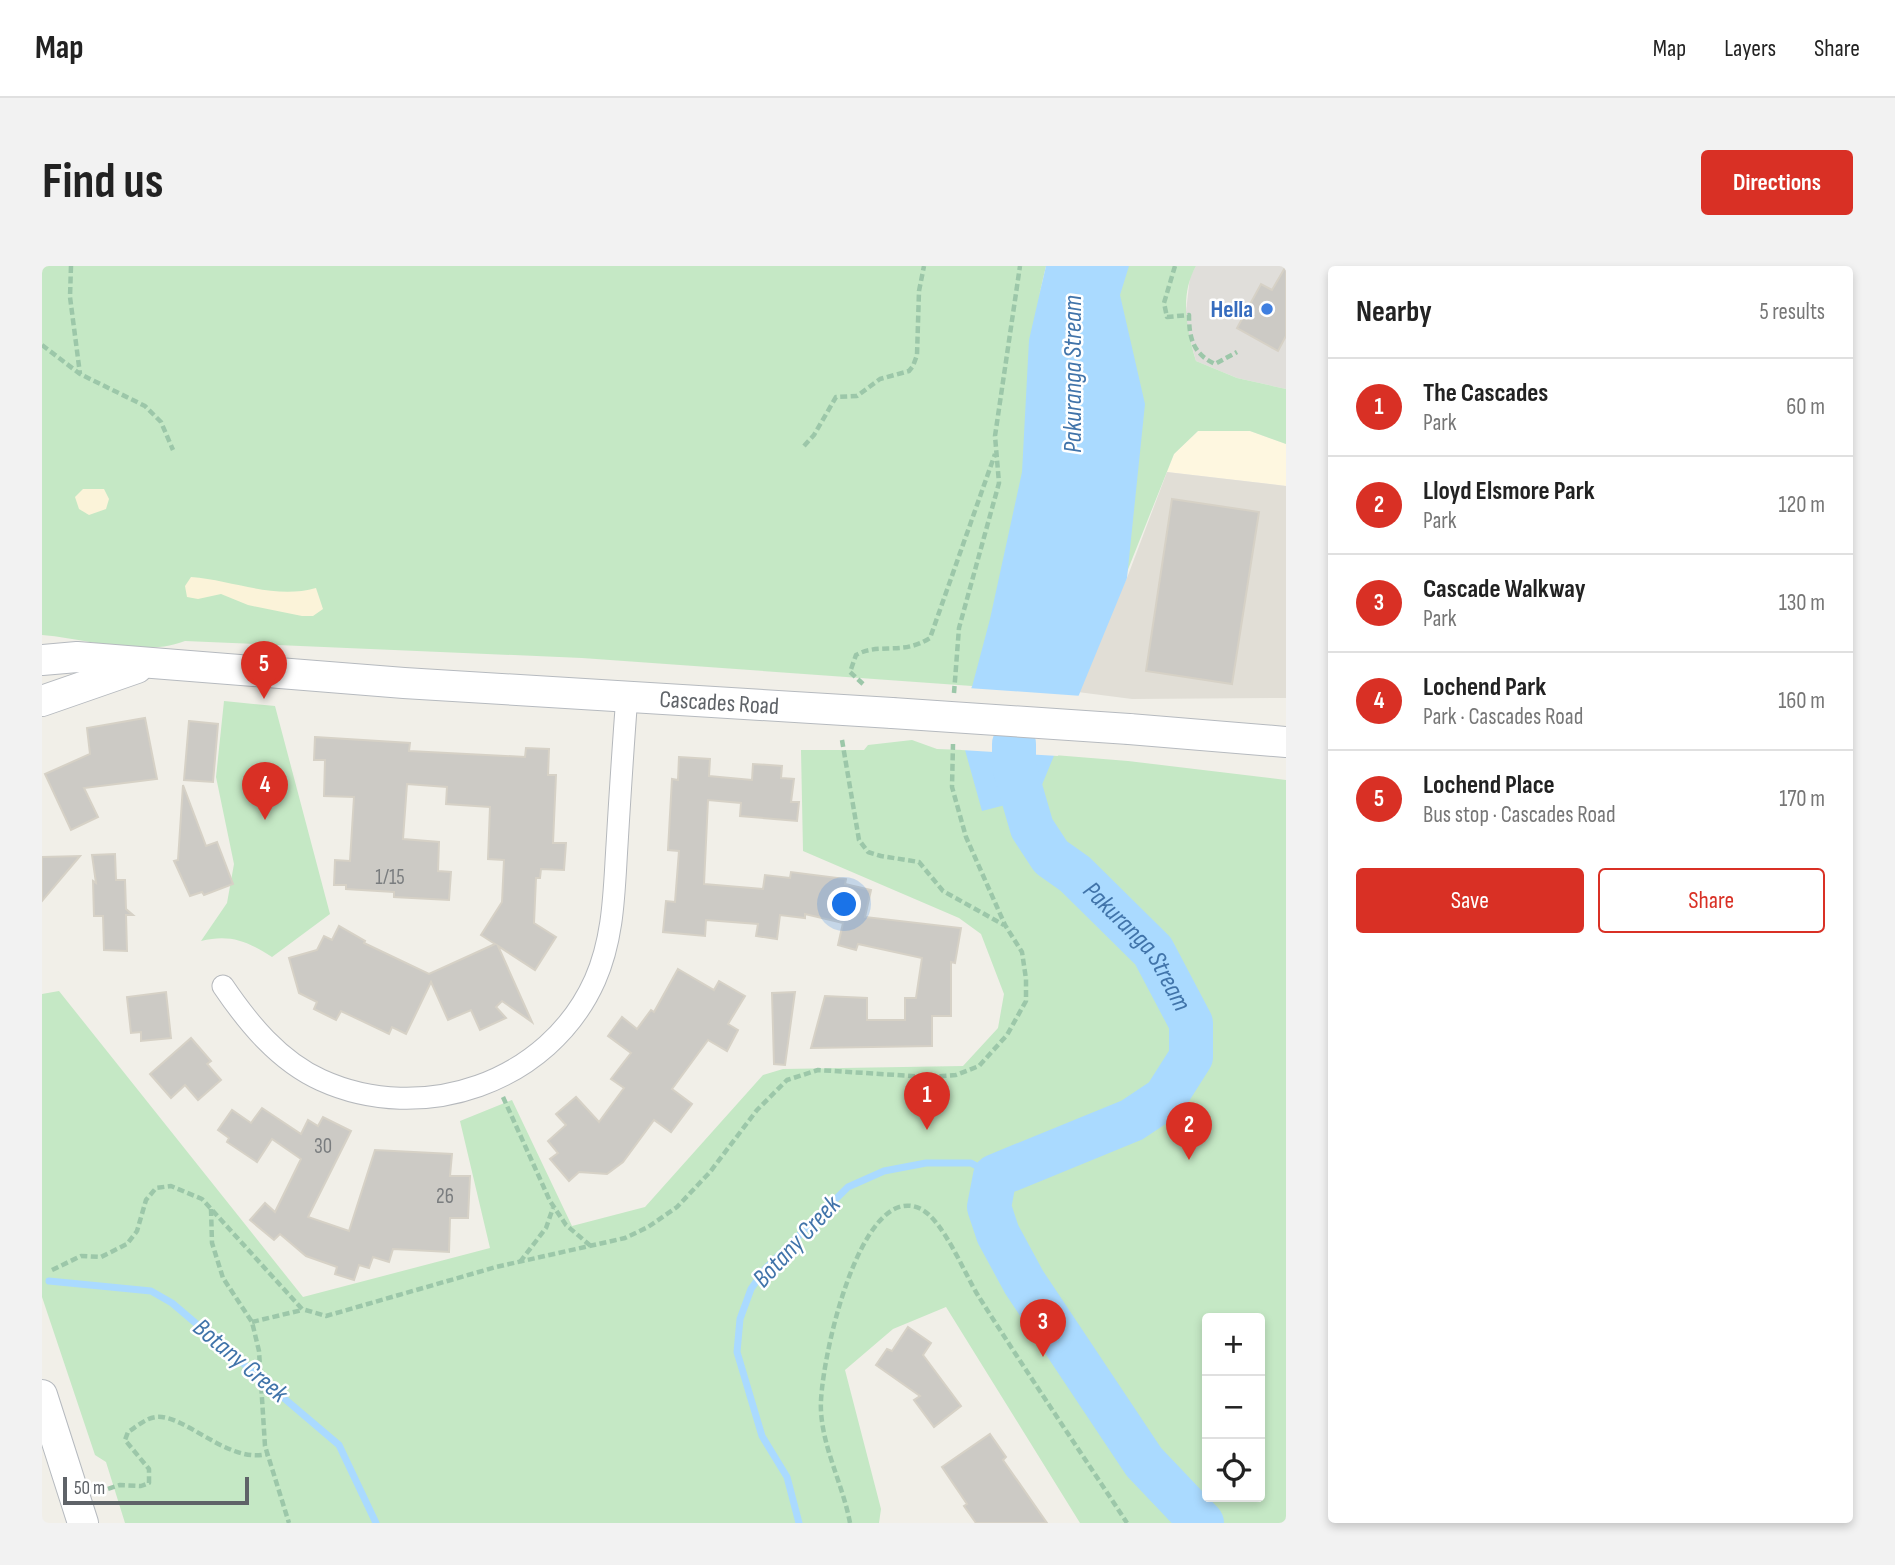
<!DOCTYPE html>
<html lang="en">
<head>
<meta charset="utf-8">
<style>
	body { margin:0; font-family:"Sofia Sans Condensed",sans-serif; background:#f2f2f2; color:#222 }
	.controls { position:absolute; right:21px; bottom:21px; display:grid; overflow:hidden; border-radius:7px; box-shadow:0 4px 10px #0003 }
	.controls button { width:63px; height:63px; display:grid; place-items:center; padding:0; border:0; border-bottom:2px solid #e0e0e0; background:#fff; color:#222; font:35px sans-serif }
	.scale { position:absolute; left:21px; bottom:18px; width:186px; box-sizing:border-box; padding-left:7px; border:4px solid #5f6368; border-top:0; font-size:19px; line-height:24px; white-space:nowrap; color:#5f6368; -webkit-text-stroke:5px #fff; paint-order:stroke }
	.you { position:absolute; left:803px; top:639px; width:24px; height:24px; margin:-18px; border:5px solid #fff; border-radius:50%; background:#1a73e8; box-shadow:0 0 0 10px #1a73e833 }
	.badge { display:grid; place-items:center; width:46px; height:46px; border-radius:50%; background:#d93025; color:#fff; font-size:23px; font-weight:700 }
	.pin { position:absolute; translate:-50% -58px; filter:drop-shadow(0 2px 4px #0008) }
	.pin::after { content:''; position:absolute; top:37px; width:24px; height:21px; background:inherit; clip-path:polygon(0 0,100% 0,50% 100%) }
	.list { margin:0; padding:0; list-style:none }
	h2 { display:flex; justify-content:space-between; align-items:center; height:91px; margin:0; padding:0 28px; font-size:30px }
	h2 small { font-size:23px; font-weight:400; color:#767676 }
	.list li { display:grid; grid-template-columns:46px 1fr auto; gap:21px; align-items:center; box-sizing:border-box; height:98px; padding:0 28px; border-top:2px solid #e0e0e0 }
	.list b { display:block; font-size:26px; white-space:nowrap }
	.list p { margin:0; font-size:23px; white-space:nowrap; color:#767676 }
	.list em { font-size:23px; font-style:normal; color:#767676 }
	.actions { display:flex; gap:14px; padding:21px 28px }
	.actions a { flex:1; padding:16px 0; border:2px solid #d93025; border-radius:7px; text-align:center; font-size:24px; color:#d93025 }
	.actions .main { background:#d93025; color:#fff }
	.icon { flex:none; width:38px; height:38px; fill:none; stroke:currentColor; stroke-width:2; stroke-linecap:round; stroke-linejoin:round }
	.map { position:relative; flex:none; width:1244px; height:1257px; overflow:hidden; border-radius:7px }
	header { display:flex; align-items:center; gap:42px; box-sizing:border-box; height:98px; padding:0 35px; background:#fff; border-bottom:2px solid #e0e0e0 }
	header strong { font-size:33px }
	nav { display:flex; gap:38px; margin-inline-start:auto; font-size:24px }
	.intro { display:flex; align-items:center; justify-content:space-between; box-sizing:border-box; height:168px; padding:0 42px }
	h1 { margin:0; font-size:49px }
	.button { padding:18px 32px; border-radius:7px; background:#d93025; color:#fff; font-size:24px; font-weight:700 }
	main { display:flex; gap:42px; padding:0 42px }
	aside { flex:1; background:#fff; border-radius:7px; box-shadow:0 4px 10px #0003 }
	.map>svg:first-child { display:block }
	.commercial { fill:#fef7e0 }
	.industrial { fill:#e0deda }
	.education { fill:#e1ded6 }
	.green { fill:#c5e8c5; fill-rule:evenodd }
	.sand { fill:#fbf3d9 }
	.water { fill:#aadaff }
	.pier { fill:#f1efe8 }
	.lines { fill:none; stroke-linecap:round; stroke-linejoin:round }
	.stream { stroke:#aadaff; stroke-width:7 }
	.river { stroke:#aadaff; stroke-width:44 }
	.building { fill:#cccac5; stroke:#d6d1c6; stroke-width:2 }
	.minor-casing { stroke:#b5b8bc; stroke-width:23 }
	.secondary-casing { stroke:#b6babf; stroke-width:32 }
	.path { stroke:#9cc7a9; stroke-width:4.5; stroke-dasharray:7 3.5; stroke-linecap:butt }
	.minor { stroke:#fff; stroke-width:21 }
	.secondary { stroke:#fff; stroke-width:30 }
	.secondary-bridge-casing { stroke:#b6babf; stroke-width:32; stroke-linecap:butt }
	.secondary-bridge { stroke:#fff; stroke-width:30 }
	.shop-dot { fill:#3f7fe0; stroke:#fff; stroke-width:2.5 }
	.labels { text-anchor:middle; dominant-baseline:central; stroke-width:5; stroke-linejoin:round; paint-order:stroke }
	.number-label { font-size:21px; fill:#7a7d7f }
	.shop-label { font-size:24px; font-weight:bold; fill:#366cbe; stroke:#fff; text-anchor:end }
	.street-label { font-size:24px; fill:#5f6368; stroke:#fff }
	.water-label { font-size:26px; font-style:italic; fill:#4174aa; stroke:#fff }
</style>
</head>
<body>
<header>
<strong>Map</strong>
<nav><a>Map</a><a>Layers</a><a>Share</a></nav>
</header>
<div class="intro"><h1>Find us</h1><a class="button">Directions</a></div>
<main>
<div class="map">
<svg width="1244" height="1257" viewBox="0 0 1244 1257">
	<rect width="100%" height="100%" fill="#f1efe8"/>
	<!-- commercial -->
	<path class="commercial" d="M1156,165H1208L1244,178V220L1125,206L1132,188Z"/>
	<!-- industrial -->
	<path class="industrial" d="M1154,0H1244V123L1195,112L1154,95L1143,55L1148,10Z"/>
	<!-- education -->
	<path class="education" d="M1125,206L1244,220V432L1090,433L1028,425L1085,312Z"/>
	<!-- green -->
	<g class="green">
		<path d="M0,0H1004L997,30L1005,0H1154C1137,30 1145,64 1154,95L1195,112L1244,123V178L1208,165H1156L1132,188L1012,489L1086,495L1244,514V1257H1038L904,1041L851,1063L803,1104L839,1243L837,1257H83L64,1196L53,1189L0,1031V728L17,725L261,1031L448,982L418,855L470,834L530,960L603,941L721,809L741,803L921,800L956,762L962,728L939,668L917,652L761,585L759,484H822L826,479L870,474L895,483L922,484L918,466L930,420L540,392L143,375C97,392 48,373 0,369ZM1165,1052H1218V1231H1165Z"/>
		<path d="M182,435L233,440L288,648L230,691C205,675 188,668 159,675L185,637L192,598L174,511Z"/>
	</g>
	<!-- sand -->
	<g class="sand">
		<path d="M41,223H62L67,233L64,243L47,249L37,243L33,231Z"/>
		<path d="M149,311C191,314 232,334 274,322L281,343L271,350H260L206,339L179,328L156,333L145,331L143,320Z"/>
	</g>
	<!-- water -->
	<path class="water" d="M1004,0H1087L1078,29L1103,138L1085,312L995,531L940,545L918,466L948,353L980,206L987,74Z"/>
	<!-- pier -->
	<path class="pier" d="M926,422L1040,430L1016,490L919,484L915,466Z"/>
	<g class="lines">
		<!-- stream -->
		<g class="stream">
			<path d="M7,1015L109,1025L130,1037L297,1179L334,1257"/>
			<path d="M757,1257L745,1211L720,1170L695,1086L698,1053L709,1023L723,1003L806,921L842,905L884,897H929L953,910"/>
		</g>
		<!-- river -->
		<path class="river" id="s1" d="M972,478V500L990,562L1009,591L1033,608L1111,685L1149,757V791L1123,832L1090,854L953,910L947,941L956,968L982,1016L1102,1196L1160,1257"/>
	</g>
	<!-- building -->
	<g class="building">
		<path d="M1244,0V70L1236,85L1195,62L1219,18L1230,24Z"/>
		<path d="M1130,233L1217,246L1190,418L1104,405Z"/>
		<path d="M103,452L115,513L42,522L56,551L29,564L3,508L48,488L45,462Z"/>
		<path d="M147,455L176,458L171,516L142,514Z"/>
		<path d="M273,471L368,477L367,485L483,491L484,482L507,483L506,509H514L511,577H524L522,604L499,603L498,612H494L492,657L514,671L493,704L456,680L490,756L460,735L454,741L464,752L438,764L429,744L406,754L389,716L364,768L350,761L347,768L299,745L294,754L272,743L275,736L257,727L247,692L275,684L282,670L290,674L297,660L323,675L322,677L387,708L453,678L439,669L460,636L462,594L446,593L448,541L404,538L405,521L365,518L361,573L397,576L396,605L409,606L407,634L352,631V626L304,623V619H292L293,594L308,595L312,531L282,530L283,494H272Z"/>
		<path d="M637,491L668,493L667,510L710,514L711,498L740,500L739,512L752,513L749,536H757L755,555L698,550L699,537L666,534L662,618L721,623L723,609L748,612L749,606L804,613L803,618L829,624L823,651L919,662L913,697L909,696V750H890V780L769,782L783,730L825,732V754H863V732H874L880,692L816,678L814,684L796,679L801,657L763,648V652L738,649L735,673L714,670L716,658L664,654L663,670L621,666L624,635L633,636L637,585L626,584L630,513L636,514Z"/>
		<path d="M141,519L164,580L175,576L191,618L162,629L160,626L148,630L132,595L136,594Z"/>
		<path d="M73,588L74,614H83L84,643L91,649H84L85,685L62,684L61,650H52L51,615L54,617L50,589Z"/>
		<path d="M38,590L0,635V591Z"/>
		<path d="M636,703L672,724L677,715L703,730L686,758L696,764L685,785L666,774L630,823L650,838L629,866L612,854L581,896L565,908L537,906L527,915L508,893L516,887L506,875L524,859L514,848L534,831L557,856L582,822L569,813L589,787L566,770L580,751L595,763L609,744L612,746Z"/>
		<path d="M124,726L129,772L99,775V766L89,767L85,731Z"/>
		<path d="M753,726L743,799L732,798L730,727Z"/>
		<path d="M149,772L169,795L165,798L179,814L156,834L143,819L129,832L108,808Z"/>
		<path d="M220,842L259,868L266,854L276,860L281,851L309,865L266,951L307,965L333,884L410,888L408,910H428L426,952H408L407,986L351,983L347,996L331,991L327,1002L317,999L312,1014L293,1008L295,1001L264,990L238,968L232,974L208,954L223,937L233,946L259,893L230,873L215,896L185,876L187,872L176,864L190,844L209,857Z"/>
		<path d="M866,1061L889,1077L881,1089L919,1140L892,1161L872,1134L878,1130L834,1099L845,1083L850,1085Z"/>
		<path d="M948,1168L964,1191L961,1194L1005,1257H934L922,1240L925,1238L900,1201Z"/>
	</g>
	<g class="lines">
		<!-- minor casing -->
		<g class="minor-casing">
			<path id="minor" d="M181,720C206,757 237,795 279,814C380,860 507,817 553,714C572,671 572,625 575,579C578,529 581,480 585,430"/>
		</g>
		<!-- secondary casing -->
		<g class="secondary-casing">
			<g id="secondary">
				<path id="s2" d="M0,394L35,391L362,417L850,447"/>
				<path d="M0,435L95,402"/>
				<path d="M1087,463L1244,476"/>
				<path d="M0,1129L41,1257"/>
			</g>
		</g>
		<!-- path -->
		<g class="path">
			<path d="M29,0L28,31L38,108"/>
			<path d="M1133,0L1122,37L1125,51L1147,49C1147,72 1151,88 1173,98L1195,86"/>
			<path d="M0,79L38,108L103,140L119,156L131,184"/>
			<path d="M762,180L772,169L794,131L815,130L838,113L867,105L871,100L875,89L877,25L882,0"/>
			<path d="M821,418L808,406L814,389C837,376 860,390 888,372L953,188"/>
			<path d="M912,427L917,362L957,217L953,170L978,0"/>
			<path d="M800,474L817,574L826,586L839,590L877,596L901,625L962,659"/>
			<path d="M461,831L508,935L524,959L550,981"/>
			<path d="M169,943L170,977L181,1012L210,1056L217,1085L223,1180L247,1257"/>
			<path d="M478,996L504,962L511,942"/>
			<path d="M10,1004L39,990L59,991L85,978L95,965L104,934L114,922L129,920L160,933L260,1043L284,1050L454,1001L583,972L606,961L635,941L668,906L715,844L745,814L776,804L886,811L914,809L937,800L965,769L984,735V713L980,686L963,659L924,571L910,521L911,478"/>
			<path d="M210,1056L260,1044"/>
			<path d="M56,1226L78,1219L99,1220L107,1217V1203L83,1174L86,1166C94,1161 104,1152 114,1151C143,1148 186,1198 225,1188"/>
			<path d="M808,1257C801,1219 781,1183 779,1145C776,1105 817,912 879,943C902,955 923,1009 937,1031C985,1107 1036,1182 1085,1257"/>
		</g>
		<!-- minor -->
		<use href="#minor" class="minor"/>
		<!-- secondary -->
		<use href="#secondary" class="secondary"/>
		<!-- secondary-bridge casing -->
		<g class="secondary-bridge-casing">
			<path id="secondary-bridge" d="M850,447L1087,463"/>
		</g>
		<!-- secondary-bridge -->
		<use href="#secondary-bridge" class="secondary-bridge"/>
	</g>
	<!-- markers -->
	<circle class="shop-dot" cx="1225" cy="43" r="7"/>
	<g class="labels">
		<!-- number labels -->
		<g class="number-label">
			<text x="348" y="611">1/15</text>
			<text x="281" y="880">30</text>
			<text x="403" y="930">26</text>
		</g>
		<!-- shop labels -->
		<g class="shop-label">
			<text x="1211" y="43">Hella</text>
		</g>
		<!-- street labels -->
		<g class="street-label">
			<text stroke="none"><textPath href="#s2" startOffset="679">Cascades Road</textPath></text>
		</g>
		<!-- water labels -->
		<g class="water-label">
			<text transform="translate(1031 108) rotate(-90)">Pakuranga Stream</text>
			<text stroke="none"><textPath href="#s1" startOffset="247">Pakuranga Stream</textPath></text>
			<text transform="translate(755 976) rotate(-47)">Botany Creek</text>
			<text transform="translate(198 1095) rotate(40)">Botany Creek</text>
		</g>
	</g>
</svg>
<div class="controls">
<button>+</button>
<button>−</button>
<button><svg class="icon" aria-label="locate" viewBox="0 0 24 24"><circle cx="12" cy="12" r="6"/><path d="M12 2v4M12 18v4M2 12h4M18 12h4"/></svg></button>
</div>
<div class="scale">50 m</div>
<div class="you"></div>
<div class="pin badge" style="left:885px;top:864px">1</div>
<div class="pin badge" style="left:1147px;top:894px">2</div>
<div class="pin badge" style="left:1001px;top:1091px">3</div>
<div class="pin badge" style="left:223px;top:554px">4</div>
<div class="pin badge" style="left:222px;top:433px">5</div>
</div>
<aside>
<h2>Nearby<small>5 results</small></h2>
<ul class="list">
<li><span class="badge">1</span><div><b>The Cascades</b><p>Park</p></div><em>60 m</em></li>
<li><span class="badge">2</span><div><b>Lloyd Elsmore Park</b><p>Park</p></div><em>120 m</em></li>
<li><span class="badge">3</span><div><b>Cascade Walkway</b><p>Park</p></div><em>130 m</em></li>
<li><span class="badge">4</span><div><b>Lochend Park</b><p>Park · Cascades Road</p></div><em>160 m</em></li>
<li><span class="badge">5</span><div><b>Lochend Place</b><p>Bus stop · Cascades Road</p></div><em>170 m</em></li>
</ul>
<div class="actions"><a class="main">Save</a><a>Share</a></div>
</aside>
</main>
</body>
</html>
